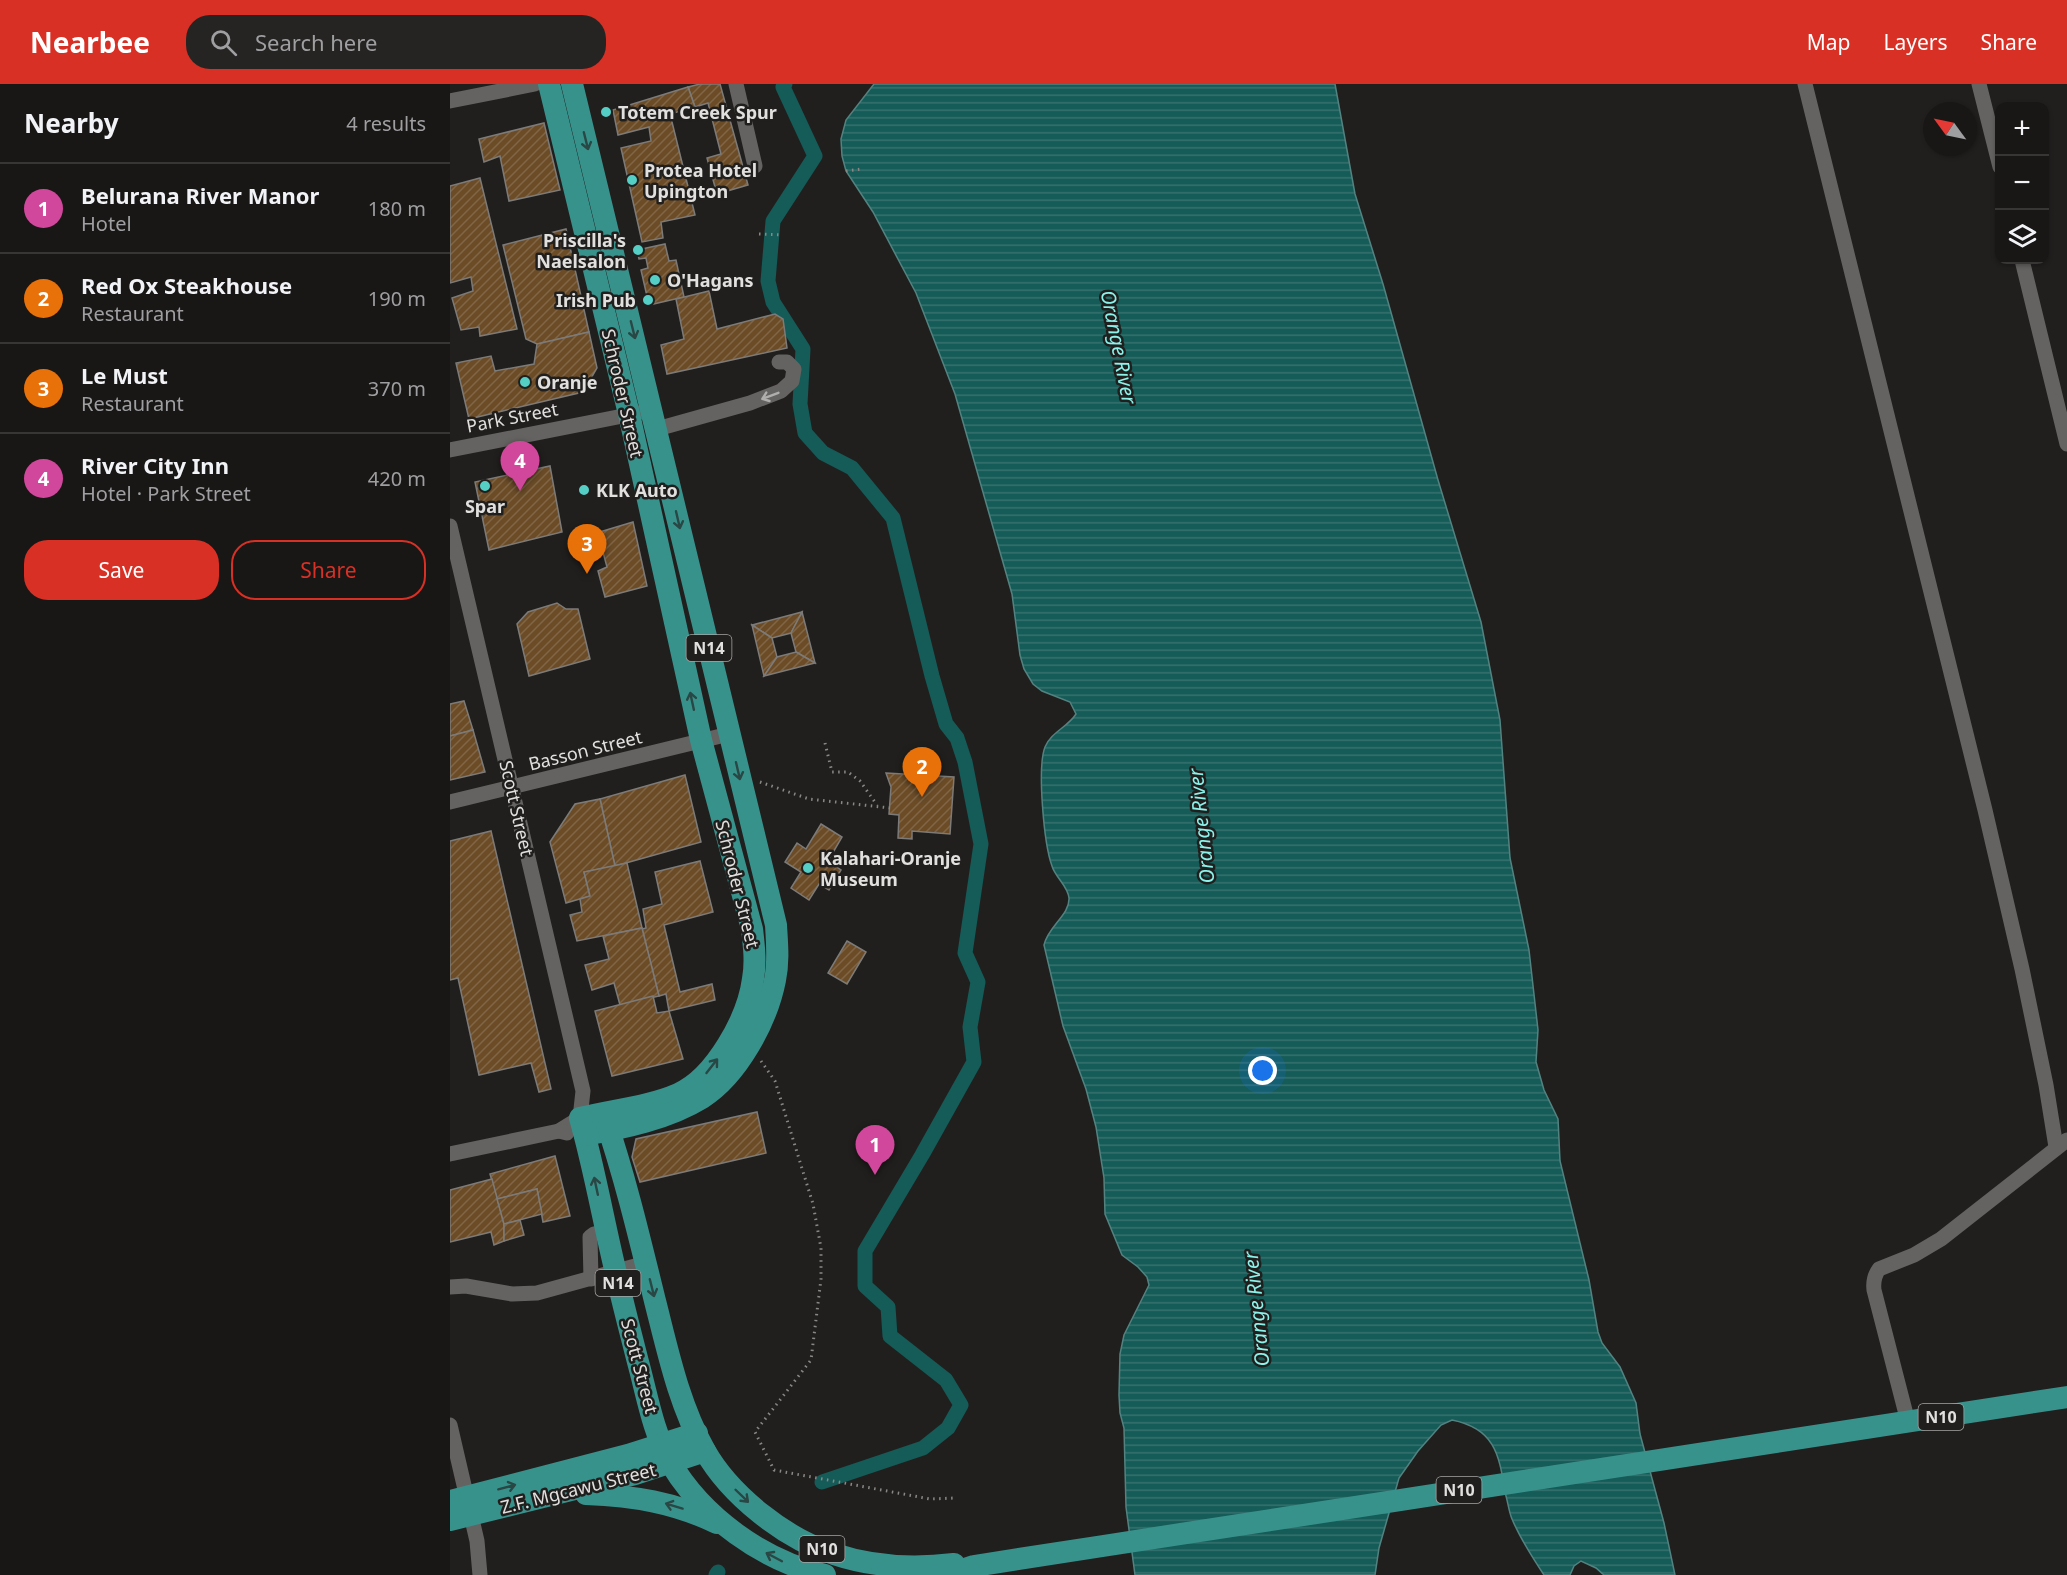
<!DOCTYPE html>
<html lang="en">
<head>
<meta charset="utf-8">
<style>
	body { margin:0; font-family:"Noto Sans",sans-serif; background:#262423; color:#f1f3f6 }
	.controls { position:absolute; right:18px; top:18px; display:grid; overflow:hidden; border-radius:12px; box-shadow:0 2px 4px #0004 }
	.controls button { width:54px; height:54px; display:grid; place-items:center; padding:0; border:0; border-bottom:2px solid #373635; background:#191716; color:#f1f3f6; font:30px sans-serif }
	.compass { position:absolute; left:1473px; top:18px; width:54px; height:54px; border-radius:50%; background:#191716; box-shadow:0 2px 4px #0004; rotate:303deg }
	.you { position:absolute; left:813px; top:987px; width:21px; height:21px; margin:-15px; border:4px solid #fff; border-radius:50%; background:#1a73e8; box-shadow:0 0 0 9px #1a73e833 }
	.badge { display:grid; place-items:center; width:39px; height:39px; border-radius:50%; background:#d93025; color:#fff; font-size:20px; font-weight:700 }
	.pin { position:absolute; translate:-50% -50px; filter:drop-shadow(0 2px 3px #0008) }
	.pin::after { content:''; position:absolute; top:32px; width:21px; height:18px; background:inherit; clip-path:polygon(0 0,100% 0,50% 100%) }
	.list { margin:0; padding:0; list-style:none }
	h2 { display:flex; justify-content:space-between; align-items:center; height:78px; margin:0; padding:0 24px; font-size:26px }
	h2 small { font-size:20px; font-weight:400; color:#9f9fa1 }
	.list li { display:grid; grid-template-columns:39px 1fr auto; gap:18px; align-items:center; box-sizing:border-box; height:90px; padding:0 24px; border-top:2px solid #373635 }
	.list b { display:block; font-size:22px; white-space:nowrap }
	.list p { margin:0; font-size:20px; white-space:nowrap; color:#9f9fa1 }
	.list em { font-size:20px; font-style:normal; color:#9f9fa1 }
	.actions { display:flex; gap:12px; padding:18px 24px }
	.actions a { flex:1; padding:14px 0; border:2px solid #d93025; border-radius:24px; text-align:center; font-size:21px; color:#d93025 }
	.actions .main { background:#d93025; color:#fff }
	.icon { flex:none; width:33px; height:33px; fill:none; stroke:currentColor; stroke-width:2; stroke-linecap:round; stroke-linejoin:round }
	.map { position:relative; flex:none; width:1617px; height:1491px; overflow:hidden }
	header { display:flex; align-items:center; gap:36px; box-sizing:border-box; height:84px; padding:0 30px; background:#d93025; color:#fff }
	header strong { font-size:28px }
	nav { display:flex; gap:33px; margin-inline-start:auto; font-size:21px }
	.search { width:420px; height:54px; background:#262423; display:flex; align-items:center; gap:15px; box-sizing:border-box; padding:0 21px; border-radius:24px; color:#9f9fa1; font-size:22px }
	main { display:flex }
	aside { flex:1; background:#191716 }
	.map>svg:first-child { display:block }
	.water { fill:url(#water-rules); stroke:#528380; stroke-width:1.5 }
	.lines { fill:none; stroke-linecap:round; stroke-linejoin:round }
	.canal { stroke:#155b57; stroke-width:15 }
	.building { fill:url(#building-hatch); stroke:#7d7b79; stroke-width:1.5 }
	.path { stroke:#8a8887; stroke-width:3; stroke-dasharray:1.5 4.5; stroke-linecap:butt }
	.minor { stroke:#656361; stroke-width:15 }
	.highway { stroke:#38928c; stroke-width:22 }
	.oneway { stroke:#294744 }
	.oneway2 { stroke:#afaead }
	.poi-dot { fill:#55cec6; stroke:#211f1e; stroke-width:2 }
	.labels { text-anchor:middle; dominant-baseline:central; stroke-width:5; stroke-linejoin:round; paint-order:stroke }
	.shield { fill:#211f1e; stroke:#a7a6a5; stroke-width:1.5 }
	.shield-label { font-size:16px; font-weight:bold; fill:#e1e0df }
	.poi-label { font-size:18px; font-weight:bold; fill:#e1e0df; stroke:#211f1e; text-anchor:start }
	.street-label { font-size:18px; fill:#e1e0df; stroke:#211f1e }
	.water-label { font-size:20px; font-style:italic; fill:#8bf2ea; stroke:#211f1e }
</style>
</head>
<body>
<header>
<strong>Nearbee</strong>
<div class="search"><svg class="icon" aria-label="search" viewBox="0 0 24 24"><circle cx="10" cy="10" r="6"/><path d="M15 15l6 6"/></svg>Search here</div>
<nav><a>Map</a><a>Layers</a><a>Share</a></nav>
</header>
<main>
<aside>
<h2>Nearby<small>4 results</small></h2>
<ul class="list">
<li><span class="badge" style="background:#d1479c">1</span><div><b>Belurana River Manor</b><p>Hotel</p></div><em>180 m</em></li>
<li><span class="badge" style="background:#e8710a">2</span><div><b>Red Ox Steakhouse</b><p>Restaurant</p></div><em>190 m</em></li>
<li><span class="badge" style="background:#e8710a">3</span><div><b>Le Must</b><p>Restaurant</p></div><em>370 m</em></li>
<li><span class="badge" style="background:#d1479c">4</span><div><b>River City Inn</b><p>Hotel · Park Street</p></div><em>420 m</em></li>
</ul>
<div class="actions"><a class="main">Save</a><a>Share</a></div>
</aside>
<div class="map">
<svg width="1617" height="1491" viewBox="0 0 1617 1491">
	<defs>
		<pattern id="water-rules" width="6" height="5" patternUnits="userSpaceOnUse" patternTransform="scale(1.5)"><rect width="6" height="5" fill="#155b57"/><path d="M0 2.5h6" fill="none" stroke="#37726f"/></pattern>
		<pattern id="building-hatch" width="6" height="6" patternUnits="userSpaceOnUse" patternTransform="scale(1.5)"><rect width="6" height="6" fill="#6b4c27"/><path d="M-1 1l2-2M0 6l6-6M5 7l2-2" fill="none" stroke="#806646"/></pattern>
	</defs>
	<rect width="100%" height="100%" fill="#211f1e"/>
	<!-- water -->
	<path class="water" d="M424,0H885L905,110L933,200L988,396L1031,538L1050,636L1060,774L1079,866L1088,946L1086,978L1094,1006L1108,1035L1110,1077L1139,1196L1148,1248L1152,1259L1170,1283L1186,1319L1190,1350L1214,1439L1225,1491H1154L1146,1484L1131,1477L1124,1482L1120,1491H1094C1082,1473 1070,1454 1062,1435C1059,1428 1058,1419 1056,1412C1049,1373 1047,1345 1002,1336L991,1341L968,1367L949,1394L929,1464L925,1491H685L676,1423L674,1344L670,1329L669,1311L670,1270L674,1251L699,1201L697,1193L688,1183L672,1171L655,1130L654,1094L646,1043L636,1005L613,942L594,861C598,842 620,831 619,814C618,802 605,793 602,782C594,760 587,684 595,663C601,648 618,643 626,630L620,618L592,607L583,600L574,585L570,571L562,510L505,310L466,209L423,128L396,87L392,72L391,55L396,36Z"/>
	<g class="lines">
		<!-- canal -->
		<g class="canal">
			<path d="M335,0L333,3L365,72L323,137L318,197L323,218L353,265L350,320L355,349L373,369L402,384L443,434L482,592L496,640L507,654L515,678L531,760L515,869L528,898L520,943L524,978L472,1071L415,1167V1202L438,1223L440,1252L496,1296L511,1321L498,1344L473,1364L372,1398"/>
			<path d="M266,1491L268,1488"/>
		</g>
	</g>
	<!-- building -->
	<g class="building">
		<path d="M250,0H270L298,101L267,110L257,74L271,70L258,19L245,23L238,3Z"/>
		<path d="M238,3L245,23L220,30L245,131L211,138L213,154L192,158L171,64L201,57L199,43L168,51L163,26Z"/>
		<path d="M94,39L110,106L59,117L50,72L34,78L29,55Z"/>
		<path d="M30,94L67,245L30,252L29,243L11,246L2,214L23,207L21,193L0,199V102Z"/>
		<path d="M116,145L139,248L87,260L76,255L53,161Z"/>
		<path d="M215,160L219,177L226,176L234,213L199,221L191,186L198,184L196,174L189,175L187,166Z"/>
		<path d="M259,207L267,245L325,230L333,235L337,264L217,290L211,261L234,255L226,215Z"/>
		<path d="M139,248L147,284L133,308L19,335L6,279L41,272L45,287L84,280L87,260Z"/>
		<path d="M100,382L112,448L39,466L25,398Z"/>
		<path d="M183,438L197,502L155,513L148,487L157,483L150,457L140,460L138,454L144,452L143,450Z"/>
		<path d="M107,519L116,525H128L140,575L79,592L67,540L78,528Z"/>
		<path d="M352,528L341,549L322,554L302,541Z"/>
		<path d="M352,528L365,579L346,568L341,549Z"/>
		<path d="M302,541L322,554L327,573L314,592Z"/>
		<path d="M346,568L365,579L314,592L327,573Z"/>
		<path d="M14,617L23,646L0,652V620Z"/>
		<path d="M23,646L35,688L0,696V652Z"/>
		<path d="M436,689L504,693L500,750L462,747V755L448,754L449,731L439,730L441,703Z"/>
		<path d="M235,691L251,758L165,782L150,715Z"/>
		<path d="M150,715L165,782L134,788L140,812L116,819L100,758L125,720Z"/>
		<path d="M371,740L392,753L378,777L391,786L379,806L369,800L359,816L341,804L351,788L335,778L347,759L356,765Z"/>
		<path d="M41,747L101,1005L89,1008L81,979L29,991L8,894L0,896V757Z"/>
		<path d="M250,777L263,828L214,841L230,908L262,900L265,916L219,927L216,910L209,912L192,845L196,844L193,825L212,820L205,788Z"/>
		<path d="M177,779L192,844L127,857L120,831L132,828L130,815L140,812L134,788Z"/>
		<path d="M192,844L209,912L170,921L164,899L142,906L135,881L159,875L153,852Z"/>
		<path d="M397,857L416,868L397,900L378,889Z"/>
		<path d="M203,912L207,929L219,927L233,975L162,992L145,927Z"/>
		<path d="M307,1028L316,1069L190,1098L182,1073L186,1055Z"/>
		<path d="M105,1072L120,1132L93,1138L87,1105L47,1115L40,1090Z"/>
		<path d="M42,1095L54,1140V1157L44,1161L41,1148L0,1158V1106Z"/>
		<path d="M87,1105L92,1130L54,1140L47,1115Z"/>
		<path d="M70,1136L74,1151L54,1157V1140Z"/>
	</g>
	<g class="lines">
		<!-- path -->
		<g class="path">
			<path d="M396,87L412,85"/>
			<path d="M309,150L333,151"/>
			<path d="M375,659L382,688H398L410,697L427,721"/>
			<path d="M310,698L359,715L440,724"/>
			<path d="M311,977L325,997L363,1120L371,1164V1195L361,1276L305,1348L324,1386L480,1415L505,1414"/>
		</g>
		<!-- minor -->
		<g class="minor">
			<path d="M286,0L305,82"/>
			<path d="M1355,0L1535,726L1572,885L1596,1001L1606,1063"/>
			<path d="M1529,0L1550,83"/>
			<path d="M0,17L85,0"/>
			<path d="M1572,176L1617,360"/>
			<path d="M207,345L300,319L331,307L342,297L344,285L337,278H329"/>
			<path d="M0,366L188,329"/>
			<path d="M0,442L133,1007L130,1034L109,1047"/>
			<path d="M0,718L279,650"/>
			<path d="M0,1070L109,1047L117,1049"/>
			<path d="M141,1195L140,1153L144,1150L156,1147"/>
			<path d="M0,1203L16,1202L62,1210L87,1209L196,1179"/>
			<path d="M1458,1338L1424,1206C1423,1198 1424,1192 1429,1185L1464,1171L1491,1155L1617,1056"/>
			<path d="M0,1341L27,1457L30,1491"/>
		</g>
		<!-- highway -->
		<g class="highway">
			<path d="M99,0L179,330L251,656L302,845C304,862 306,878 303,895C298,934 265,994 228,1010C198,1023 162,1026 130,1034C144,1083 153,1135 165,1185C172,1216 180,1247 188,1278C197,1311 203,1348 220,1378C252,1433 313,1477 375,1491"/>
			<path d="M122,0L326,841C327,859 329,877 325,896C317,937 288,991 252,1014C218,1035 174,1044 135,1051"/>
			<path d="M155,1034C175,1093 190,1156 205,1217C218,1268 229,1321 255,1367C280,1411 335,1455 384,1470C423,1483 464,1485 504,1480"/>
			<path d="M136,1410C184,1412 223,1418 267,1439"/>
			<path d="M0,1417L178,1371L247,1349"/>
			<path d="M0,1436L185,1390L255,1367"/>
			<path d="M489,1491L503,1489L524,1482L653,1462L1617,1313"/>
		</g>
	</g>
	<!-- one-way arrows -->
	<defs><path id="oneway-shaft" d="M-6 0H5M1.5-3L5.5 0L1.5 3" fill="none" stroke-width="1.6" stroke-linecap="round" stroke-linejoin="round" transform="scale(1.5)"/></defs>
	<g class="oneway">
		<use href="#oneway-shaft" transform="translate(136 57) rotate(76)"/>
		<use href="#oneway-shaft" transform="translate(183 246) rotate(76)"/>
		<use href="#oneway-shaft" transform="translate(228 436) rotate(77)"/>
		<use href="#oneway-shaft" transform="translate(242 617) rotate(-102)"/>
		<use href="#oneway-shaft" transform="translate(288 687) rotate(77)"/>
		<use href="#oneway-shaft" transform="translate(262 982) rotate(-52)"/>
		<use href="#oneway-shaft" transform="translate(146 1102) rotate(-102)"/>
		<use href="#oneway-shaft" transform="translate(202 1204) rotate(76)"/>
		<use href="#oneway-shaft" transform="translate(57 1403) rotate(-15)"/>
		<use href="#oneway-shaft" transform="translate(292 1412) rotate(44)"/>
		<use href="#oneway-shaft" transform="translate(224 1422) rotate(-163)"/>
		<use href="#oneway-shaft" transform="translate(324 1473) rotate(-152)"/>
	</g>
	<use class="oneway2" href="#oneway-shaft" transform="translate(320 312) rotate(159)"/>
	<!-- markers -->
	<g class="poi-dot">
		<circle cx="156" cy="28" r="6"/>
		<circle cx="182" cy="96" r="6"/>
		<circle cx="188" cy="166" r="6"/>
		<circle cx="205" cy="196" r="6"/>
		<circle cx="198" cy="216" r="6"/>
		<circle cx="75" cy="298" r="6"/>
		<circle cx="35" cy="402" r="6"/>
		<circle cx="134" cy="406" r="6"/>
		<circle cx="358" cy="784" r="6"/>
	</g>
	<g class="labels">
		<!-- shield labels -->
		<g class="shield">
			<rect x="236.5" y="551" width="45" height="26" rx="4.5"/>
			<rect x="145.5" y="1186" width="45" height="26" rx="4.5"/>
			<rect x="1468.5" y="1320" width="45" height="26" rx="4.5"/>
			<rect x="986.5" y="1393" width="45" height="26" rx="4.5"/>
			<rect x="349.5" y="1452" width="45" height="26" rx="4.5"/>
		</g>
		<g class="shield-label">
			<text x="259" y="564">N14</text>
			<text x="168" y="1199">N14</text>
			<text x="1491" y="1333">N10</text>
			<text x="1009" y="1406">N10</text>
			<text x="372" y="1465">N10</text>
		</g>
		<!-- poi labels -->
		<g class="poi-label">
			<text x="168" y="28">Totem Creek Spur</text>
			<text x="194" y="86">Protea Hotel<tspan x="194" dy="21">Upington</tspan></text>
			<text x="176" y="156" text-anchor="end">Priscilla's<tspan x="176" dy="21">Naelsalon</tspan></text>
			<text x="217" y="196">O'Hagans</text>
			<text x="186" y="216" text-anchor="end">Irish Pub</text>
			<text x="87" y="298">Oranje</text>
			<text x="146" y="406">KLK Auto</text>
			<text x="35" y="422" text-anchor="middle">Spar</text>
			<text x="370" y="774">Kalahari-Oranje<tspan x="370" dy="21">Museum</tspan></text>
		</g>
		<!-- street labels -->
		<g class="street-label">
			<text transform="translate(173 309) rotate(77)">Schroder Street</text>
			<text transform="translate(62 333) rotate(-11)">Park Street</text>
			<text transform="translate(135 666) rotate(-14)">Basson Street</text>
			<text transform="translate(67 724) rotate(77)">Scott Street</text>
			<text transform="translate(288 800) rotate(76)">Schroder Street</text>
			<text transform="translate(190 1282) rotate(75)">Scott Street</text>
			<text transform="translate(128 1404) rotate(-14)">Z.F. Mgcawu Street</text>
		</g>
		<!-- water labels -->
		<g class="water-label">
			<text transform="translate(669 263) rotate(79)">Orange River</text>
			<text transform="translate(751 742) rotate(-96)">Orange River</text>
			<text transform="translate(806 1225) rotate(-96)">Orange River</text>
		</g>
	</g>
</svg>
<div class="controls">
<button>+</button>
<button>−</button>
<button><svg class="icon" aria-label="layers" viewBox="0 0 24 24"><path d="M12 4l9 5-9 5-9-5zM3 14l9 5 9-5"/></svg></button>
</div>
<svg class="compass" viewBox="-18 -18 36 36"><path d="M0-13l5 13h-10z" fill="#e53935"/><path d="M0 13l5-13h-10z" fill="#9f9fa1"/></svg>
<div class="you"></div>
<div class="pin badge" style="left:425px;top:1091px;background:#d1479c">1</div>
<div class="pin badge" style="left:472px;top:713px;background:#e8710a">2</div>
<div class="pin badge" style="left:137px;top:490px;background:#e8710a">3</div>
<div class="pin badge" style="left:70px;top:407px;background:#d1479c">4</div>
</div>
</main>
</body>
</html>
